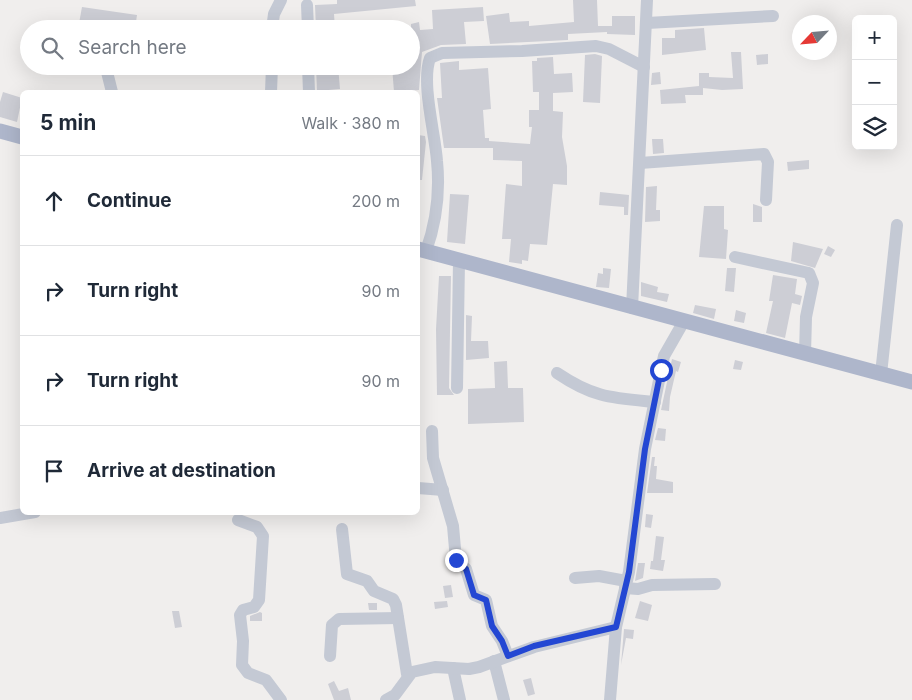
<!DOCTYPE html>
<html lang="en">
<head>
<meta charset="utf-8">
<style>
	body { margin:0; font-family:Inter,sans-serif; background:#f2f2f3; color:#1f2937 }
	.controls { position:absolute; right:15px; top:15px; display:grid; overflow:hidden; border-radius:8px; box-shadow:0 5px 20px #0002 }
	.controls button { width:45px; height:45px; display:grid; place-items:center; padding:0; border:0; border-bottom:1px solid #e0e1e3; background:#fff; color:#1f2937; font:25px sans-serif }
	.compass { position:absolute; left:792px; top:15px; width:45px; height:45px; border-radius:50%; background:#fff; box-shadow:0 5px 20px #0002; rotate:244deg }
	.stop { position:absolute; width:15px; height:15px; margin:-11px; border:4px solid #2347d3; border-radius:50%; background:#fff }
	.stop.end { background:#2347d3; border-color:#fff; box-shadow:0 1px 5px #0008 }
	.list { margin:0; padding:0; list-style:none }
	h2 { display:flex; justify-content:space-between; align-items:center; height:65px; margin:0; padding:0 20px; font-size:21px }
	h2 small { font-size:16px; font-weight:400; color:#747a83 }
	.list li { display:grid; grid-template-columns:32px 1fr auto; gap:15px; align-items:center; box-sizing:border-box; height:90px; padding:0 20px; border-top:1px solid #e0e1e3 }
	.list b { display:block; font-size:19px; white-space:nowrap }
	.list em { font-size:16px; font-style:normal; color:#747a83 }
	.icon { flex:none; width:28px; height:28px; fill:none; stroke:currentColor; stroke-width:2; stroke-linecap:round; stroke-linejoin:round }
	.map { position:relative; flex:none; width:912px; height:700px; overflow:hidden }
	.search { position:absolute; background:#fff; box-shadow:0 5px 20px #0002; left:20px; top:20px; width:400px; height:55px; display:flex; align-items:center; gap:12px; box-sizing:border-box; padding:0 18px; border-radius:28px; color:#747a83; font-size:19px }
	.panel { position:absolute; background:#fff; box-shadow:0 5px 20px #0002; left:20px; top:90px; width:400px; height:425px; border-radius:8px }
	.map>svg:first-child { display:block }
	.building { fill:#cdced5 }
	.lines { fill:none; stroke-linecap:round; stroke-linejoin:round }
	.minor { stroke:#c4c9d4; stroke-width:12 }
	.major { stroke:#aeb6cb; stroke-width:15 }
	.route { stroke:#2347d3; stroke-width:6 }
</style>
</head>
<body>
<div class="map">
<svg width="912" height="700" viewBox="0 0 912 700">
	<rect width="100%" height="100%" fill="#f0eeed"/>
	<!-- building -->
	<g class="building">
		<path d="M337,0H415L416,6L334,14L335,29H316L315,5L337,4Z"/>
		<path d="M573,0H597L598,26H612V16H635V35L607,34V32L568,34V40L490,44L486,16L509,13L510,22L529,21V26L574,22Z"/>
		<path d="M82,7L137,15L135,29H78Z"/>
		<path d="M483,7L484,21L464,22L466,44L441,45L422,52L419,90L394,92L392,66H411V24L419,22L420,30L433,29L432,10Z"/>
		<path d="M704,28L706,50L662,55V38H675V30Z"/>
		<path d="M731,52H741L743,89L722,90L703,88V95H685L686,103L661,104L660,90L699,86V73H709V77L733,78Z"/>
		<path d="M595,54L602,56L600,103L583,102L585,55Z"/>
		<path d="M768,54V64L757,65L756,55Z"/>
		<path d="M553,57L554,74L572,73L573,92L553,93V111L563,112L562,137L567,166V185L553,184L547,245L530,244L528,261L522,260V264L509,262L511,239H502L506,184L522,186V161L493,160V148H444L437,98H442L440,63L459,61V70L488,68L491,109L483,110L485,138H489V141L530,144L532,127H529V110H539V92H533L532,61H537V58Z"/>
		<path d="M316,66H338L340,89L317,91Z"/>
		<path d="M660,72L661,84L651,85L652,73Z"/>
		<path d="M3,92L22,98L17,122L0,117V102Z"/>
		<path d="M418,135L425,136L426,142L422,180H418Z"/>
		<path d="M652,139H663L664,153L653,154Z"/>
		<path d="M809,160V169L788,171L787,162Z"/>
		<path d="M657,186L656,210H660V221L645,222L646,187Z"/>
		<path d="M600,192L629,195L628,215H624V207L599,205Z"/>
		<path d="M450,194L469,195L465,244L447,242Z"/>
		<path d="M753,204L762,207V222H753Z"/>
		<path d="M704,206H724V229L728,230L726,259L699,257Z"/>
		<path d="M793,242L823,249L815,268L791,261Z"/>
		<path d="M828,246L835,250L831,257L824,254Z"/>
		<path d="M603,268L611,269L609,288L596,287L598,273L603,274Z"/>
		<path d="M727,268H736L734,292L725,291Z"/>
		<path d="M773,275L797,279L795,294L802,296L800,305L792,303L785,338L766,333L773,301H769Z"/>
		<path d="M439,276H451L449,388L454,395H437L436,329Z"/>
		<path d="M641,282L658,287L657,292L669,294L667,302L641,296Z"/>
		<path d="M695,305L716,309L714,319L693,313Z"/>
		<path d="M736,310L746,313L744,323L734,321Z"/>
		<path d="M466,315L472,316L471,341H488L489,358L466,360Z"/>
		<path d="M672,359L681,362L678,372L676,371L670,397L669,411L661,410Z"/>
		<path d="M735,360L743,362L741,370L733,369Z"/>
		<path d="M507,361L508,388H523L524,422L468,424V389L495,388L494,362Z"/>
		<path d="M658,428L666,429L665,441L655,440Z"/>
		<path d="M652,457H655L654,466H657L656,479L673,482V493H647Z"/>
		<path d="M646,514L653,515L651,528L645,527Z"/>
		<path d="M656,536L664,537L661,560H665L663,571L650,569L651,561H653Z"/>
		<path d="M638,563H645L643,578L635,581Z"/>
		<path d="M451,585L453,597L445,598L443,586Z"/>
		<path d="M447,601L448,607L435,609L434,602Z"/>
		<path d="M640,601L652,605L648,621L635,618Z"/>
		<path d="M368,603H377V610H369Z"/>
		<path d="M172,611H179L182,627L175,628Z"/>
		<path d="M260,612L262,613V621H250V616Z"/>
		<path d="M624,629L634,630L633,639L626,638L621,665Z"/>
		<path d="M531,678L535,694L528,696L523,680Z"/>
		<path d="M334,681L339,691L348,688L351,700H334L328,684Z"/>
	</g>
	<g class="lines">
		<!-- minor -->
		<g class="minor">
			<path d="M307,5L308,29"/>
			<path d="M647,23L773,16"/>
			<path d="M272,29L274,14L281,0"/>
			<path d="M308,66L309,92"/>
			<path d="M106,68L112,92"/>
			<path d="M271,92L272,66"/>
			<path d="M640,163L764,154L768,162L766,200"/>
			<path d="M426,251C436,223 440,191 437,161C435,133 421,83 430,58L442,53L522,51L596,46L609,49L644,67"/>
			<path d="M735,257L809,273L813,283L806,317L805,354"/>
			<path d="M632,308L647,0"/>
			<path d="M557,373C594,398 612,398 655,402"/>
			<path d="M881,374L897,225"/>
			<path d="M457,388L459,261"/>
			<path d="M432,431L433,458L453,526L456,560L466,569L474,595L486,600L492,626L502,641L508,656"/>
			<path d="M418,488L443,490"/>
			<path d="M0,518L35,512"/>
			<path d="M238,520L257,527L263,536L259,600L254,607L243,610L240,615L243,641L242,665L248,673L266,680L281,700"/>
			<path d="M342,529L347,574L367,581L374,591L393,599L396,605L407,674"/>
			<path d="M575,578L599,576L626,581"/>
			<path d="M625,588L638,589L652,585L715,584"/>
			<path d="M330,656L332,625L339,619L398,618"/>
			<path d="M494,661L504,700"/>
			<path d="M453,668L460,700"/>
			<path d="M386,700L395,695L412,672L435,667L469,669L479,667L534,647L616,627"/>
			<path d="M610,700L616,627L629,572L645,449L664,356L684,321"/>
		</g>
		<!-- major -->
		<g class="major">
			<path d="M0,131L22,137"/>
			<path d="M418,249L912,382"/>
		</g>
	</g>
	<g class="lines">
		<!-- route -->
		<path class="route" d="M456,560L466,569L474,595L486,600L492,626L502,641L508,656L534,646L616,627L629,572L645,449L661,370"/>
	</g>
</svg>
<div class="controls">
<button>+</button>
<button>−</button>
<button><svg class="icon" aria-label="layers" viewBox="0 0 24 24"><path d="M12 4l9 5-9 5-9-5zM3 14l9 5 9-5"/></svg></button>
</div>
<svg class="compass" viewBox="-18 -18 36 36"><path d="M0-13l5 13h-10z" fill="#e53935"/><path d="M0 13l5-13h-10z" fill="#747a83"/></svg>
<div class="stop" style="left:661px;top:370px"></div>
<div class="stop end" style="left:456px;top:560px"></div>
<div class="search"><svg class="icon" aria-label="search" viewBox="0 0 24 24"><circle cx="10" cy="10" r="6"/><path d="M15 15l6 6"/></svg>Search here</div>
<section class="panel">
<h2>5 min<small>Walk · 380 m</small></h2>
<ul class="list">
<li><svg class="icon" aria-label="ahead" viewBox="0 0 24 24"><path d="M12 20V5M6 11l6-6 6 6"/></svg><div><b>Continue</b></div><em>200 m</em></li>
<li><svg class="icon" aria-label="right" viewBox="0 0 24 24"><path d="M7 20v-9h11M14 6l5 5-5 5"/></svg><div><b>Turn right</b></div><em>90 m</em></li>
<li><svg class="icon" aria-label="right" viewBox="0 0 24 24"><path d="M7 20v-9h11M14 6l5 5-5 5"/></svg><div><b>Turn right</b></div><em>90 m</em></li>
<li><svg class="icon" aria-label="arrive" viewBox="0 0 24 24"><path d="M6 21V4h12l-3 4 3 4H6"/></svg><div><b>Arrive at destination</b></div></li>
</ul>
</section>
</div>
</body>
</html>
